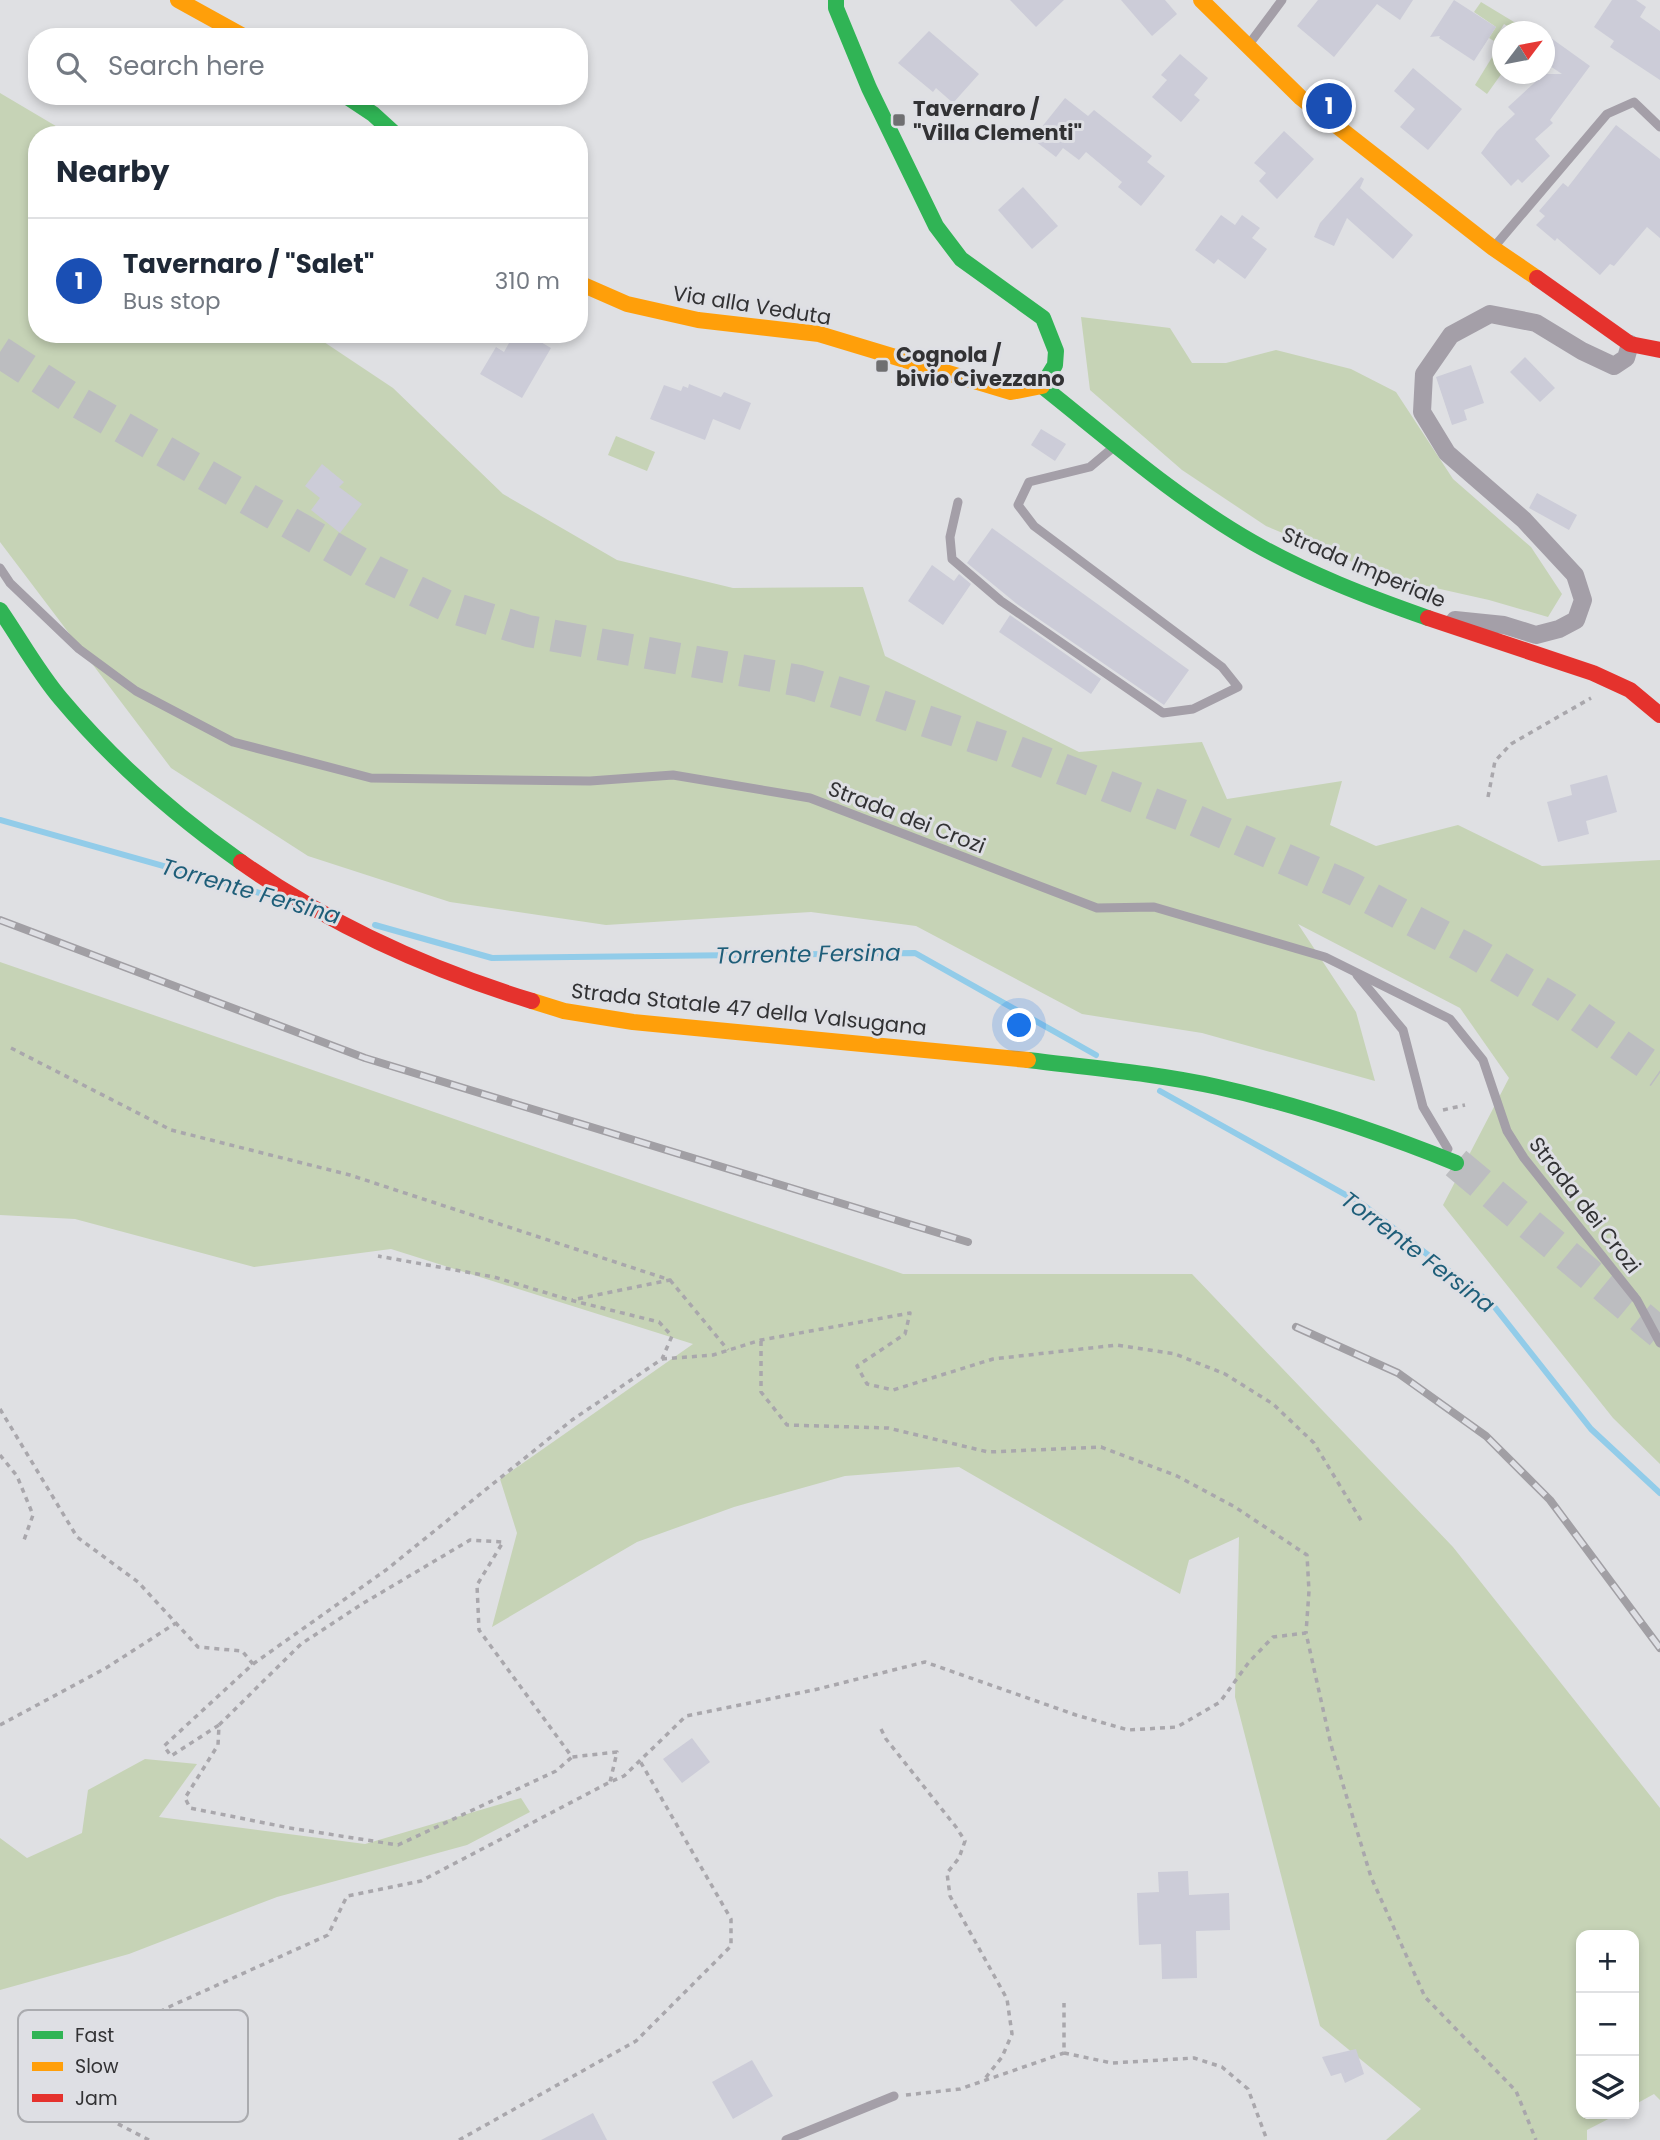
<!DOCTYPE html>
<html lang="en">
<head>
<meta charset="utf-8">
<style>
	body { margin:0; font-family:Poppins,sans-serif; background:#f6f6f7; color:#1f2937 }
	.controls { position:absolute; right:21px; bottom:21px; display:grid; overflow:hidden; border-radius:14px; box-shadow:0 4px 10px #0003 }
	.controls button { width:63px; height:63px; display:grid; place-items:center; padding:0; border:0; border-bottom:2px solid #e0e1e3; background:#fff; color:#1f2937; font:35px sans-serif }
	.compass { position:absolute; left:1492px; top:21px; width:63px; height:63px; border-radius:50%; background:#fff; box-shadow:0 4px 10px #0003; rotate:58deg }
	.you { position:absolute; left:1020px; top:1026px; width:24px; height:24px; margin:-18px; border:5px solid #fff; border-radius:50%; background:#1a73e8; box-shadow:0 0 0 10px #1a73e833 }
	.badge { display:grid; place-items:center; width:46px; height:46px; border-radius:50%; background:#db2777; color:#fff; font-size:23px; font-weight:700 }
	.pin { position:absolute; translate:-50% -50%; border:4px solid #fff; box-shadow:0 2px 7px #0006 }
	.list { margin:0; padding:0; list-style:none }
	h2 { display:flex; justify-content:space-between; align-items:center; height:91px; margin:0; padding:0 28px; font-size:30px }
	h2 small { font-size:23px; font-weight:400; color:#747a83 }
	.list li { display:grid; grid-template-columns:46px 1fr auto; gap:21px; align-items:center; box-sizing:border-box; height:126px; padding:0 28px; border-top:2px solid #e0e1e3 }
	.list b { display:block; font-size:26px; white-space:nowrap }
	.list p { margin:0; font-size:23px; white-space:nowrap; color:#747a83 }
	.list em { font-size:23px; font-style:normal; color:#747a83 }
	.icon { flex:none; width:38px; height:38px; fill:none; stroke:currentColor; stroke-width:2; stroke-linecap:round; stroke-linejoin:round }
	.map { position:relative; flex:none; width:1660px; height:2140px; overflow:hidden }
	.search { position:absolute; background:#fff; box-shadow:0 4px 10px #0003; left:28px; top:28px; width:560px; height:77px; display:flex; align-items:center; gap:18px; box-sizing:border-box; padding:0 24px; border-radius:28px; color:#747a83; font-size:26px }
	.panel { position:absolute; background:#fff; box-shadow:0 4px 10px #0003; left:28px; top:126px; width:560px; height:217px; border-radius:28px }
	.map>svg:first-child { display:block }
	.green { fill:#c6d3b6 }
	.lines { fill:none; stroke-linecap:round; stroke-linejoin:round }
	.stream { stroke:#92cce9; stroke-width:6 }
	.building { fill:#ccccd8 }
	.highway-tunnel { stroke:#bcbdc0; stroke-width:32; stroke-dasharray:32 16; stroke-linecap:butt }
	.path { stroke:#a9a7ac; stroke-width:3.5; stroke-dasharray:5 5; stroke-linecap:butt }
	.lane { stroke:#a49fa8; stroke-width:9 }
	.street { stroke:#a49fa8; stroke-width:18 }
	.fast { stroke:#30b455; stroke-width:16 }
	.slow { stroke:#ff9f0a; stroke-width:16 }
	.jam { stroke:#e5322d; stroke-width:16 }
	.rail-casing { stroke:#a19fa4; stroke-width:8 }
	.rail { stroke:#dedfe4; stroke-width:5; stroke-dasharray:16; stroke-linecap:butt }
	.poi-dot { fill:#6f6f71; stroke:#dedfe4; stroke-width:2.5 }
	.labels { text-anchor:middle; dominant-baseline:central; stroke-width:6; stroke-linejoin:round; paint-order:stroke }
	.poi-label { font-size:21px; font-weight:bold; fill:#323234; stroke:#dedfe4; text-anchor:start }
	.street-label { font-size:21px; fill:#323234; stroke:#dedfe4 }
	.water-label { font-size:23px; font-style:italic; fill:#1e5e79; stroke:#dedfe4 }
	.key { fill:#dedfe4; stroke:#aaabaf; stroke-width:2 }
	.key-label { font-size:19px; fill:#323234 }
</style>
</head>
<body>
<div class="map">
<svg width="1660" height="2140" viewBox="0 0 1660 2140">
	<rect width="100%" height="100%" fill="#dfe0e3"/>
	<!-- green -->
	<g class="green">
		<path d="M1481,2L1529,31H1511L1512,29L1504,24L1494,41L1489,38L1496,27L1474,12Z"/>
		<path d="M1502,41V73L1487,94L1475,85Z"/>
		<path d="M0,93L71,135H37V334H312L393,388L503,494L617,560L733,588L863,587L885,656L1079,752L1202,742L1227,799L1342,781L1330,825L1376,846L1458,825L1542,866L1660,860V1464L1613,1418L1443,1205L1509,1078L1460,1008L1298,924L1356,1012L1375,1081L1202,1033L1082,1014L916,926L811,912L606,925L450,902L308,856L171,768L0,542Z"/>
		<path d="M1081,317L1170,328L1192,363H1226L1276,350L1351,369L1396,392L1453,479L1531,547L1562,594L1548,617L1489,600L1391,578L1266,526L1182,470L1090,390Z"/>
		<path d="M616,436L655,452L647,471L608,455Z"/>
		<path d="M0,962L903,1274H1192L1453,1547L1660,1808V2100L1654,2094L1634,2105V1935H1581V2114H1618L1587,2130V2140H1386L1421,2109L1320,2026L1235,1697L1239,1537L1189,1560L1180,1594L959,1467L845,1476L734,1507L637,1542L492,1627L517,1533L500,1479L693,1344L391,1249L254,1267L75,1219L0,1215Z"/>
		<path d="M145,1759L197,1764L159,1817L365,1844L521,1798L530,1812L467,1845L277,1897L129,1954L0,1990V1838L27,1858L82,1833L88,1790Z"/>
	</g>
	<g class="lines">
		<!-- stream -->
		<g class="stream">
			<path d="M0,820L263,894"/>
			<path d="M375,925L492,958L915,953L1096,1055"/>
			<path d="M1160,1091L1362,1204L1493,1305L1591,1429L1660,1493"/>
		</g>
	</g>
	<!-- building -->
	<g class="building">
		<path d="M1010,0H1064L1036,27Z"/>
		<path d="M1121,0H1165L1177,14L1152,36Z"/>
		<path d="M1318,0H1413L1400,20L1377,4L1334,57L1297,26Z"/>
		<path d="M1454,0L1496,27L1474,61L1439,38L1440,36L1430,37Z"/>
		<path d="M1612,0H1636L1646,7L1640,17L1660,31V80L1610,47L1614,41L1594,27Z"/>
		<path d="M929,31L979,74L953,103L936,88L933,92L898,63Z"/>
		<path d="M1544,33L1590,66L1550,120L1553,123L1535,139L1550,156L1522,183L1518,179L1511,186L1481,153L1497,131L1515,114L1508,107L1544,74H1562L1544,62Z"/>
		<path d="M1180,54L1208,78L1194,95L1200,100L1181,122L1152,97L1167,80L1161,75Z"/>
		<path d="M1413,68L1462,109L1428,150L1400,127L1415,109L1394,91Z"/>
		<path d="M1065,98L1088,116L1094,110L1152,156L1147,162L1165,176L1141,206L1118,187L1122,182L1086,152L1079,160L1063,148L1056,157L1035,141L1044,130L1041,128Z"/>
		<path d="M1616,125L1660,159V238L1647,227L1614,266L1610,264L1600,275L1557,238L1555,241L1536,225L1545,216L1539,211L1563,183L1568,187Z"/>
		<path d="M1284,131L1314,159L1277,199L1259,181L1266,173L1254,163Z"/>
		<path d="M1361,177L1364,179L1360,188L1413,235L1393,259L1347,218L1334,246L1314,237L1320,223Z"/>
		<path d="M1023,187L1058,226L1032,249L998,210Z"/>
		<path d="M1221,215L1235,225L1242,215L1260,228L1252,238L1267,249L1245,279L1218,259L1214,264L1195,250Z"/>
		<path d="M514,334H527L551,348L522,398L480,374L496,347L504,352Z"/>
		<path d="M1525,357L1555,388L1540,402L1510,372Z"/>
		<path d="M1471,365L1484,403L1464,410L1467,420L1452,425L1436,377Z"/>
		<path d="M689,384L721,397L724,392L751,403L740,430L713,419L705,440L650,419L664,385L681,391L683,386L688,388Z"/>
		<path d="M1041,429L1066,444L1055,461L1031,445Z"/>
		<path d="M322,464L344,482L339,487L362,504L340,533L311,510L320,498L305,486Z"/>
		<path d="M1537,493L1577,515L1569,530L1529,508Z"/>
		<path d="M992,528L1189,670L1164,705L1017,604L967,563Z"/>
		<path d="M932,565L954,581L959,574L971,584L943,625L908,601Z"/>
		<path d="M1010,615L1101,679L1091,694L999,632Z"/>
		<path d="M1607,775L1617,812L1586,821L1589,834L1558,842L1547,802L1572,795L1570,785Z"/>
		<path d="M692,1738L710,1762L682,1783L663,1759Z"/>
		<path d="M1188,1871L1189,1895L1229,1893L1230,1930L1196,1931L1197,1978L1162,1979L1161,1944L1139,1945L1137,1893L1159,1892L1158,1872Z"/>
		<path d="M1356,2049L1364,2074L1345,2083L1341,2073L1331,2076L1322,2057Z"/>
		<path d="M752,2060L773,2096L733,2119L712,2082Z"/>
		<path d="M593,2113L607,2140H541Z"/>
	</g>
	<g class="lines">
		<!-- highway-tunnel -->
		<g class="highway-tunnel">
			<path d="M0,352L71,398L374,571L447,606L528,631L800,681L872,703L1010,749L1192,819L1349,887L1471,951L1563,1005L1660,1073"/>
			<path d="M1456,1163L1660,1333"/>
		</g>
		<!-- path -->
		<g class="path">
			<path d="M1488,797L1495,761L1511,744L1591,698"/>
			<path d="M11,1048L171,1130L350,1175L670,1280L572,1300"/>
			<path d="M1443,1110L1465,1105"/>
			<path d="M670,1280L728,1350"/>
			<path d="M761,1341V1392L787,1425L888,1428L988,1452L1101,1447L1177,1476L1235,1507L1307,1555L1309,1591L1306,1633"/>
			<path d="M662,1359L713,1355L761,1340L910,1313L905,1334L857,1366L867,1384L893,1390L993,1359L1117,1345L1175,1354L1225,1374L1273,1404L1314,1443L1362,1522"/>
			<path d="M0,1409L77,1537L138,1582L198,1647L242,1651L253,1664L164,1746L171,1756L219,1725L218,1745L185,1798L190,1808L290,1828L398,1845L556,1771L572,1757"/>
			<path d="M0,1455L17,1476L33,1515L24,1540"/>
			<path d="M253,1664L386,1570L572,1420L662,1359L672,1336L659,1322L570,1300L494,1277L378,1256"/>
			<path d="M0,1725L106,1668L176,1623"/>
			<path d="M219,1725L301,1644L362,1604L470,1540L503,1542L477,1585L479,1630L572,1757L617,1752L610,1782"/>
			<path d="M881,1729L886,1739L956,1827L965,1841L959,1858L947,1873L950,1896L1007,1999L1012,2034L1002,2057L983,2081"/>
			<path d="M1064,2053L1112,2063L1194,2058L1222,2067L1248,2089L1267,2140"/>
			<path d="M906,2095L960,2089L1064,2053V2003"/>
			<path d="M149,2140L72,2100L56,2077L68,2058L171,2006L328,1935L347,1896L421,1881L610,1782L624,1776L686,1716L818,1689L925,1662L1076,1715L1128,1730L1177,1727L1220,1702L1249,1662L1273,1637L1306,1633L1331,1745L1371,1877L1425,1997L1516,2091L1536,2140"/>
			<path d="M459,2140L636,2041L731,1946V1919L640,1761"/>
		</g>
		<!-- lane -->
		<g class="lane">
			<path d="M1250,43L1282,0"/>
			<path d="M1494,247L1607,114L1634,102L1660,127"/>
			<path d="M958,502L950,537L952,559L1001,601L1163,713L1193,709L1238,687L1222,667L1034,526L1018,505L1029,482L1090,467L1115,446"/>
			<path d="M0,568L10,583L79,649L136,691L233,742L371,778L590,781L673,775L810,798L1097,908L1154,907L1325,957L1450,1019L1483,1060L1507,1131L1524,1158L1637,1300L1660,1343"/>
			<path d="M1357,975L1403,1030L1423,1107L1448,1149"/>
			<path d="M786,2140L894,2096"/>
		</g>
		<!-- street -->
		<path class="street" d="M1455,620L1504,625L1536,635L1559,629L1576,620L1583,600L1575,575L1524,520L1447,453L1422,412L1424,374L1451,335L1490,314L1536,323L1582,351L1614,366L1626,358L1630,344"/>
		<!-- fast -->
		<g class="fast">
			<path d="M836,0V8L869,88L936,226L961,259L1043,318L1056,351L1055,365L1042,386"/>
			<path d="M346,96L373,114L396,135"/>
			<path d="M1042,386C1110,440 1177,499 1252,542C1308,574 1368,597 1428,618"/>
			<path d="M0,610C20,639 38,672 61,699C113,761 176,816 241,862"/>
			<path d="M1028,1060C1091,1068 1155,1073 1218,1087C1299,1105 1379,1132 1456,1163"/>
		</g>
		<!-- slow -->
		<g class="slow">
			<path d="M178,0L245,37"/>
			<path d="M1201,0L1301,98L1493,248L1537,278"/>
			<path d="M579,283L627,304L698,320L819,334L1011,392L1042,386"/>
			<path d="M532,1001L564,1011L633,1022L1028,1060"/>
		</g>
		<!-- jam -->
		<g class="jam">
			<path d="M1537,278L1630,344L1660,350"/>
			<path d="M1428,618L1593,673L1630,690L1660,715"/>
			<path d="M241,862C330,925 428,969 532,1001"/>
		</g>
		<!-- rail casing -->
		<g class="rail-casing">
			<g id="rail">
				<path d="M0,920L365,1058L968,1242"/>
				<path d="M1296,1327L1398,1373L1486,1436L1550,1500L1660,1648"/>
			</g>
		</g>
		<!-- rail -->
		<use href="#rail" class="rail"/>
	</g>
	<!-- markers -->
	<g class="poi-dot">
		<rect x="892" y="113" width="14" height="14" rx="3.5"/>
		<rect x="875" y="359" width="14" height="14" rx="3.5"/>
	</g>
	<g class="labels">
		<!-- poi labels -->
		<g class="poi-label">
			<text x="913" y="108">Tavernaro /<tspan x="913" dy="24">"Villa Clementi"</tspan></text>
			<text x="896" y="354">Cognola /<tspan x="896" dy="24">bivio Civezzano</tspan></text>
		</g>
		<!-- street labels -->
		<g class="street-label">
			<text transform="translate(752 305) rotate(9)">Via alla Veduta</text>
			<text transform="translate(1364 567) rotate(23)">Strada Imperiale</text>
			<text transform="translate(907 817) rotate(21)">Strada dei Crozi</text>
			<text transform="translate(749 1009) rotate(6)">Strada Statale 47 della Valsugana</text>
			<text transform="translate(1585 1205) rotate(52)">Strada dei Crozi</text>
		</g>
		<!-- water labels -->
		<g class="water-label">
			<text transform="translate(251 891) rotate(16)">Torrente Fersina</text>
			<text transform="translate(808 954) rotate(-1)">Torrente Fersina</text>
			<text transform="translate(1418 1252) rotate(37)">Torrente Fersina</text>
		</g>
	</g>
	<!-- legend -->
	<rect x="18" y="2010" width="230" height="112" rx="10" class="key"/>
	<rect x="32" y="2031" width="31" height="8" fill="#30b455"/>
	<rect x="32" y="2062" width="31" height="9" fill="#ff9f0a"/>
	<rect x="32" y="2094" width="31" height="8" fill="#e5322d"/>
	<g class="key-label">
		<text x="75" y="2042">Fast</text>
		<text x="75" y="2073">Slow</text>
		<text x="75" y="2105">Jam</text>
	</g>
</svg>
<div class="controls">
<button>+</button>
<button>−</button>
<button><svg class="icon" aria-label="layers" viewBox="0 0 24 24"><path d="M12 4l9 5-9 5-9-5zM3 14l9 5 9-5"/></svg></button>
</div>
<svg class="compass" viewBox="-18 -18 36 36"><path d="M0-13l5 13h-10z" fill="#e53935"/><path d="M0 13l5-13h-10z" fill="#747a83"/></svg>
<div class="you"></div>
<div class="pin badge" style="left:1329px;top:106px;background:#1a4fb4">1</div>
<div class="search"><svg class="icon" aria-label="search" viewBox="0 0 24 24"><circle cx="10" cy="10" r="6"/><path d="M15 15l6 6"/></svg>Search here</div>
<section class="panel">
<h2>Nearby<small></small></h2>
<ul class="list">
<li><span class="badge" style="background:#1a4fb4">1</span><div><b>Tavernaro / &quot;Salet&quot;</b><p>Bus stop</p></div><em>310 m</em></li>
</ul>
</section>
</div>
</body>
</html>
